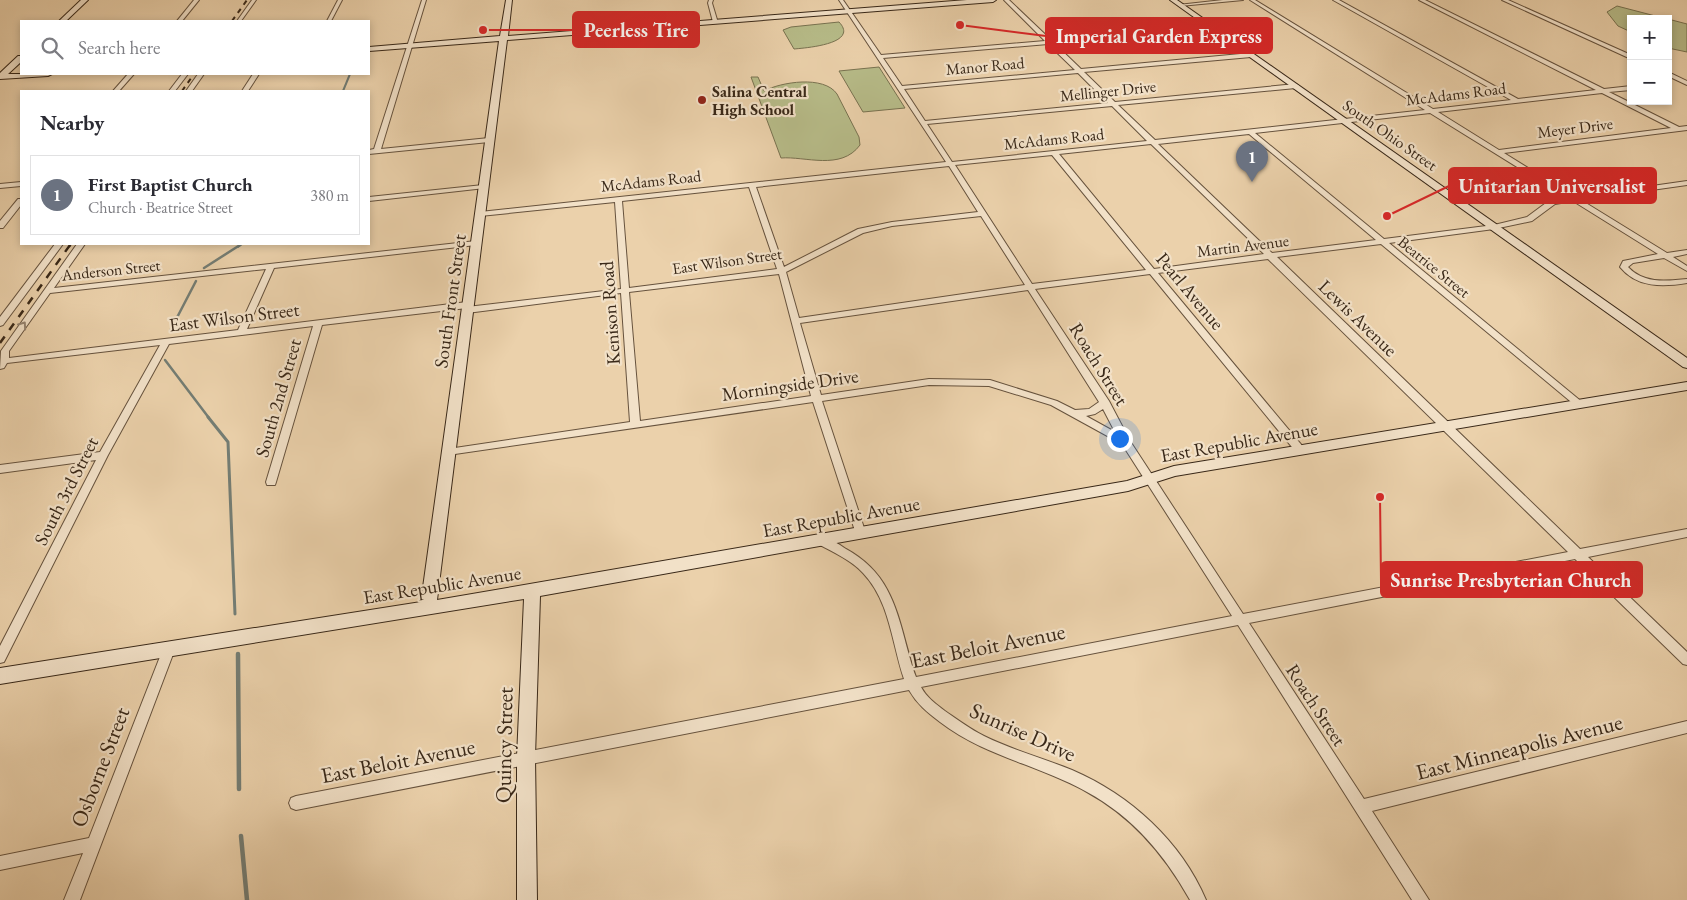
<!DOCTYPE html>
<html lang="en">
<head>
<meta charset="utf-8">
<style>
	body { margin:0; font-family:"EB Garamond",serif; background:#f7f7f7; color:#2b2b33 }
	.controls { position:absolute; right:15px; top:15px; display:grid; overflow:hidden; border-radius:0px; box-shadow:0 2px 8px #0003 }
	.controls button { width:45px; height:45px; display:grid; place-items:center; padding:0; border:0; border-bottom:1px solid #e1e1e2; background:#fff; color:#2b2b33; font:25px sans-serif }
	.you { position:absolute; left:1119px; top:438px; width:18px; height:18px; margin:-12px; border:4px solid #fff; border-radius:50%; background:#1a73e8; box-shadow:0 0 0 8px #1a73e833 }
	.badge { display:grid; place-items:center; width:32px; height:32px; border-radius:50%; background:#b45309; color:#fff; font-size:16px; font-weight:700 }
	.pin { position:absolute; translate:-50% -41px; filter:drop-shadow(0 1px 2px #0008) }
	.pin::after { content:''; position:absolute; top:26px; width:18px; height:15px; background:inherit; clip-path:polygon(0 0,100% 0,50% 100%) }
	.list { margin:0; padding:0; list-style:none }
	h2 { display:flex; justify-content:space-between; align-items:center; height:65px; margin:0; padding:0 20px; font-size:21px }
	h2 small { font-size:16px; font-weight:400; color:#7c7c81 }
	.list li { display:grid; grid-template-columns:32px 1fr auto; gap:15px; align-items:center; box-sizing:border-box; height:80px; margin:0 10px 10px; padding:0 10px; border:1px solid #e1e1e2; border-radius:0px }
	.list b { display:block; font-size:19px; white-space:nowrap }
	.list p { margin:0; font-size:16px; white-space:nowrap; color:#7c7c81 }
	.list em { font-size:16px; font-style:normal; color:#7c7c81 }
	.icon { flex:none; width:28px; height:28px; fill:none; stroke:currentColor; stroke-width:2; stroke-linecap:round; stroke-linejoin:round }
	.map { position:relative; flex:none; width:1687px; height:900px; overflow:hidden }
	.search { position:absolute; background:#fff; box-shadow:0 2px 8px #0003; left:20px; top:20px; width:350px; height:55px; display:flex; align-items:center; gap:12px; box-sizing:border-box; padding:0 18px; border-radius:0px; color:#7c7c81; font-size:19px }
	.panel { position:absolute; background:#fff; box-shadow:0 2px 8px #0003; left:20px; top:90px; width:350px; height:155px; border-radius:0px }
	.map>svg:first-child { display:block }
	.green { fill:#b7bc89; stroke:#787250 }
	.lines { fill:none; stroke-linecap:round; stroke-linejoin:round }
	.stream-far3 { stroke:#747d74; stroke-width:2 }
	.stream-far2 { stroke:#747d74; stroke-width:2.5 }
	.stream-far1 { stroke:#747d74; stroke-width:3 }
	.stream { stroke:#747d74; stroke-width:4.5 }
	.street-casing { stroke:#66523d; stroke-width:2 }
	.secondary-casing { stroke:#392818; stroke-width:2 }
	.street { fill:#f2e1c8; fill-rule:evenodd }
	.secondary { fill:#f2e1c8; fill-rule:evenodd }
	.rail-far1 { stroke:#392818; stroke-width:2; stroke-dasharray:5 5; stroke-linecap:butt }
	.rail { stroke:#392818; stroke-width:2.5; stroke-dasharray:8 8; stroke-linecap:butt }
	.oneway { stroke:#968470 }
	.poi-dot { fill:#8f2418; stroke:#f2e1c8; stroke-width:2 }
	.labels { text-anchor:middle; dominant-baseline:central; stroke-width:4.5; stroke-linejoin:round; paint-order:stroke }
	.far-street-label { font-size:16px; fill:#392818; stroke:#f2e1c8 }
	.far-poi-label { font-size:16px; font-weight:bold; fill:#392818; stroke:#f2e1c8; text-anchor:start }
	.street-label { font-size:19px; fill:#392818; stroke:#f2e1c8 }
	.near-street-label { font-size:22px; fill:#392818; stroke:#f2e1c8 }
	.leader { fill:none; stroke:#d62828; stroke-width:2 }
	.callout-dot { fill:#d62828; stroke:#f2e1c8; stroke-width:2 }
	.callout { fill:#d62828; stroke:#d62828; stroke-width:2 }
	.callout-label { font-size:20px; text-anchor:middle; font-weight:bold; fill:#fff }
</style>
</head>
<body>
<div class="map">
<svg width="1687" height="900" viewBox="0 0 1687 900">
	<rect width="100%" height="100%" fill="#ebd1ab"/>
	<filter id="stains"><feTurbulence type="fractalNoise" baseFrequency=".004" numOctaves="4"/><feColorMatrix values="0 0 0 0 .2 0 0 0 0 .09 0 0 0 0 .02 0 0 0 .5 -.17"/></filter>
	<radialGradient id="worn" r=".72"><stop offset=".6" stop-color="#630" stop-opacity="0"/><stop offset="1" stop-color="#630" stop-opacity=".3"/></radialGradient>
	<!-- green -->
	<g class="green">
		<path d="M1617,6L1667,19H1631V32L1618,26L1607,12Z"/>
		<path d="M1668,19L1687,24V52L1668,48Z"/>
		<path d="M839,22C860,44 805,48 794,49L783,30L791,27Z"/>
		<path d="M879,67L905,108L863,112L839,71Z"/>
		<path d="M751,77H758L764,91C781,82 824,75 837,94L859,137L860,145C841,171 805,156 781,158Z"/>
	</g>
	<g class="lines">
		<!-- stream-far3 -->
		<g class="stream-far3">
			<path d="M343,91L350,74"/>
			<path d="M238,247L242,244"/>
		</g>
		<!-- stream-far2 -->
		<g class="stream-far2">
			<path d="M204,268L240,245"/>
			<path d="M170,331L196,281"/>
			<path d="M165,360L209,418"/>
		</g>
		<!-- stream-far1 -->
		<path class="stream-far1" d="M208,417L228,442L235,614"/>
		<!-- stream -->
		<g class="stream">
			<path d="M238,654L239,789"/>
			<path d="M241,836L247,900"/>
		</g>
		<!-- street casing -->
		<g class="street-casing">
			<g id="street">
				<path d="M194,0H199L182,21H177Z"/>
				<path d="M252,0H256L241,21H237Z"/>
				<path d="M338,0H342L331,21H327Z"/>
				<path d="M422,0H426L381,149L489,138L492,140L489,142L369,154V150L374,149Z"/>
				<path d="M709,0H713L712,3L718,23L713,22L708,3Z"/>
				<path d="M839,0H843L881,55L1045,41L1004,0H1009L1051,40L1212,26L1215,28L1212,30L1054,43L1081,69L1251,53L1254,55L1251,57L1084,72L1115,102L1296,84L1299,86L1296,88L1118,105L1155,140L1425,110L1250,0H1255L1433,109L1511,100L1333,0H1339L1518,99L1596,90L1419,0H1425L1604,89L1631,86V90L1609,92L1679,127L1687,126V130L1504,153L1575,197L1687,181V185L1581,200L1667,253L1687,250V254L1673,257L1687,266V271L1664,258L1633,263L1628,267C1644,284 1666,281 1687,279V283C1663,287 1637,288 1620,267L1623,261L1658,254L1573,201L1555,204L1532,221L1494,229L1389,243L1582,402L1584,404L1582,406H1576L1381,244L1277,257L1580,549L1687,529V537L1588,557L1687,652V665L1683,664L1575,559L1249,623L1364,799L1687,721V733L1372,811L1429,900H1412L1238,625L921,687C927,698 936,704 945,711C958,720 970,729 984,736C1012,750 1043,758 1072,770C1130,795 1181,841 1206,900H1190C1165,855 1133,817 1087,792C1039,765 984,756 940,722C927,712 917,704 909,690L296,810L291,808L289,803L291,798L296,796L904,679C892,644 890,601 863,573C851,560 833,552 818,544L816,541L818,538L822,537C830,539 839,544 846,549C899,578 898,626 916,677L1232,616L1122,444L1051,405L989,386L929,385L822,401L866,534L865,537H857L856,534L813,402L448,455L444,454L443,452L448,449L630,422L621,293L467,313L463,310L467,308L322,325L276,482L275,485H267L266,482L313,326L169,344L108,455L4,662L0,663V646L96,460L0,473V465L100,452L160,345L7,363L4,368L0,369L1,351L77,244H85L54,288L476,241L480,243L476,245L274,268L247,329L467,302L471,305L467,307L621,289L615,202L480,216L476,214L480,212L946,162ZM1048,44L1075,70L902,86L883,58ZM1078,73L1108,103L925,121L904,89ZM1602,93L1671,128L1499,150L1438,112ZM1112,106L1147,141L952,162L927,124ZM1430,113L1567,198L1550,200L1527,217L1494,225L1384,239L1255,133ZM1249,134L1376,240L1272,253L1158,144ZM1151,144L1264,254L1154,269L1059,154ZM1052,155L1146,270L1032,284L955,165ZM949,166L978,212L892,222L858,229L784,267L756,187ZM749,187L777,269L629,288L622,201ZM981,216L1025,285L799,318L786,272L863,233L892,226ZM1268,259L1568,552L1243,614L1130,441L1109,401L1035,289L1150,274L1296,452H1304L1305,450L1304,448L1158,273ZM266,269L238,330L9,358V351L50,293ZM779,274L811,396L640,421L629,292ZM1028,290L1099,402L1089,409L1075,410L1057,401L990,380L929,379L821,395L800,323ZM1103,409L1115,432L1086,416L1095,414Z"/>
				<path d="M1223,0H1243L1180,6L1178,5Z"/>
				<path d="M1502,0H1508L1631,55V59Z"/>
				<path d="M1668,72L1687,81V85L1668,76Z"/>
				<path d="M128,74H134L119,91H113Z"/>
				<path d="M182,74H188L175,91H169Z"/>
				<path d="M198,74H204L192,91H186Z"/>
				<path d="M253,74H259L248,91H242Z"/>
				<path d="M21,182V186L0,188V184Z"/>
				<path d="M483,185L487,187L485,188L369,201V197Z"/>
				<path d="M18,199H21V205L3,228H0V221Z"/>
				<path d="M55,244H63L3,325L0,326V317Z"/>
				<path d="M169,644L173,645L175,649L80,900H64L83,853L0,870V856L89,838L163,649L165,645Z"/>
			</g>
		</g>
		<!-- secondary casing -->
		<g class="secondary-casing">
			<g id="secondary">
				<path d="M81,0H88L66,21H59Z"/>
				<path d="M506,0H512L508,36L967,0H996L993,2L507,40L437,600L1127,481L1174,466L1687,382V390L1175,476L1128,491L540,596L535,757L537,900H517V757L524,599L0,684V668L421,602L499,41L369,51V47L500,36Z"/>
				<path d="M1170,0H1177L1687,358V368L1683,367Z"/>
				<path d="M18,56H21V62L8,74H52L48,76L0,79V73Z"/>
			</g>
		</g>
		<!-- street -->
		<use href="#street" class="street"/>
		<!-- secondary -->
		<use href="#secondary" class="secondary"/>
		<!-- rail-far1 -->
		<g class="rail-far1">
			<path d="M232,21L247,0"/>
			<path d="M182,91L194,74"/>
			<path d="M69,247L71,244"/>
		</g>
		<!-- rail -->
		<path class="rail" d="M0,343L70,245"/>
	</g>
	<!-- one-way arrows -->
	<defs><path id="oneway-chevron" d="M-2-3.5L2.5 0L-2 3.5" fill="none" stroke-width="1.6" stroke-linecap="round" stroke-linejoin="round" transform="scale(1.25)"/></defs>
	<use class="oneway" href="#oneway-chevron" transform="translate(23 325) rotate(-55)"/>
	<!-- markers -->
	<circle class="poi-dot" cx="702" cy="100" r="5"/>
	<g class="labels">
		<!-- far-street labels -->
		<g class="far-street-label">
			<text transform="translate(985 66) rotate(-5)">Manor Road</text>
			<text transform="translate(1108 91) rotate(-6)">Mellinger Drive</text>
			<text transform="translate(1456 94) rotate(-7)">McAdams Road</text>
			<text transform="translate(1575 128) rotate(-7)">Meyer Drive</text>
			<text transform="translate(1390 135) rotate(35)">South Ohio Street</text>
			<text transform="translate(1054 139) rotate(-6)">McAdams Road</text>
			<text transform="translate(651 181) rotate(-6)">McAdams Road</text>
			<text transform="translate(1243 246) rotate(-7)">Martin Avenue</text>
			<text transform="translate(727 261) rotate(-8)">East Wilson Street</text>
			<text transform="translate(1434 267) rotate(39)">Beatrice Street</text>
			<text transform="translate(111 270) rotate(-6)">Anderson Street</text>
		</g>
		<!-- far-poi labels -->
		<g class="far-poi-label">
			<text x="712" y="91">Salina Central<tspan x="712" dy="18">High School</tspan></text>
		</g>
		<!-- street labels -->
		<g class="street-label">
			<text transform="translate(1190 291) rotate(50)">Pearl Avenue</text>
			<text transform="translate(450 301) rotate(-82)">South Front Street</text>
			<text transform="translate(610 313) rotate(-94)">Kenison Road</text>
			<text transform="translate(234 317) rotate(-7)">East Wilson Street</text>
			<text transform="translate(1358 318) rotate(44)">Lewis Avenue</text>
			<text transform="translate(1099 364) rotate(58)">Roach Street</text>
			<text transform="translate(790 385) rotate(-8)">Morningside Drive</text>
			<text transform="translate(278 398) rotate(-74)">South 2nd Street</text>
			<text transform="translate(1239 442) rotate(-10)">East Republic Avenue</text>
			<text transform="translate(66 491) rotate(-63)">South 3rd Street</text>
			<text transform="translate(841 517) rotate(-10)">East Republic Avenue</text>
			<text transform="translate(442 585) rotate(-9)">East Republic Avenue</text>
			<text transform="translate(1316 705) rotate(57)">Roach Street</text>
		</g>
		<!-- near-street labels -->
		<g class="near-street-label">
			<text transform="translate(988 646) rotate(-11)">East Beloit Avenue</text>
			<text transform="translate(1023 732) rotate(24)">Sunrise Drive</text>
			<text transform="translate(504 745) rotate(-89)">Quincy Street</text>
			<text transform="translate(1519 747) rotate(-14)">East Minneapolis Avenue</text>
			<text transform="translate(398 761) rotate(-11)">East Beloit Avenue</text>
			<text transform="translate(100 767) rotate(-69)">Osborne Street</text>
		</g>
	</g>
	<!-- callouts -->
	<path class="leader" d="M483 30L573 30M960 25L1046 36M1387 216L1449 186M1380 497L1381 580"/>
	<g class="callout-dot">
		<circle cx="483" cy="30" r="5"/>
		<circle cx="960" cy="25" r="5"/>
		<circle cx="1387" cy="216" r="5"/>
		<circle cx="1380" cy="497" r="5"/>
	</g>
	<g class="callout">
		<rect x="573" y="12" width="126" height="35" rx="5"/>
		<rect x="1046" y="18" width="226" height="35" rx="5"/>
		<rect x="1449" y="168" width="207" height="35" rx="5"/>
		<rect x="1381" y="562" width="261" height="35" rx="5"/>
	</g>
	<g class="callout-label">
		<text x="636" y="37">Peerless Tire</text>
		<text x="1159" y="43">Imperial Garden Express</text>
		<text x="1552" y="193">Unitarian Universalist</text>
		<text x="1511" y="587">Sunrise Presbyterian Church</text>
	</g>
	<rect width="100%" height="100%" filter="url(#stains)"/>
	<rect width="100%" height="100%" fill="url(#worn)"/>
</svg>
<div class="controls">
<button>+</button>
<button>−</button>
</div>
<div class="you"></div>
<div class="pin badge" style="left:1252px;top:182px;background:#6b7280">1</div>
<div class="search"><svg class="icon" aria-label="search" viewBox="0 0 24 24"><circle cx="10" cy="10" r="6"/><path d="M15 15l6 6"/></svg>Search here</div>
<section class="panel">
<h2>Nearby<small></small></h2>
<ul class="list">
<li><span class="badge" style="background:#6b7280">1</span><div><b>First Baptist Church</b><p>Church · Beatrice Street</p></div><em>380 m</em></li>
</ul>
</section>
</div>
</body>
</html>
